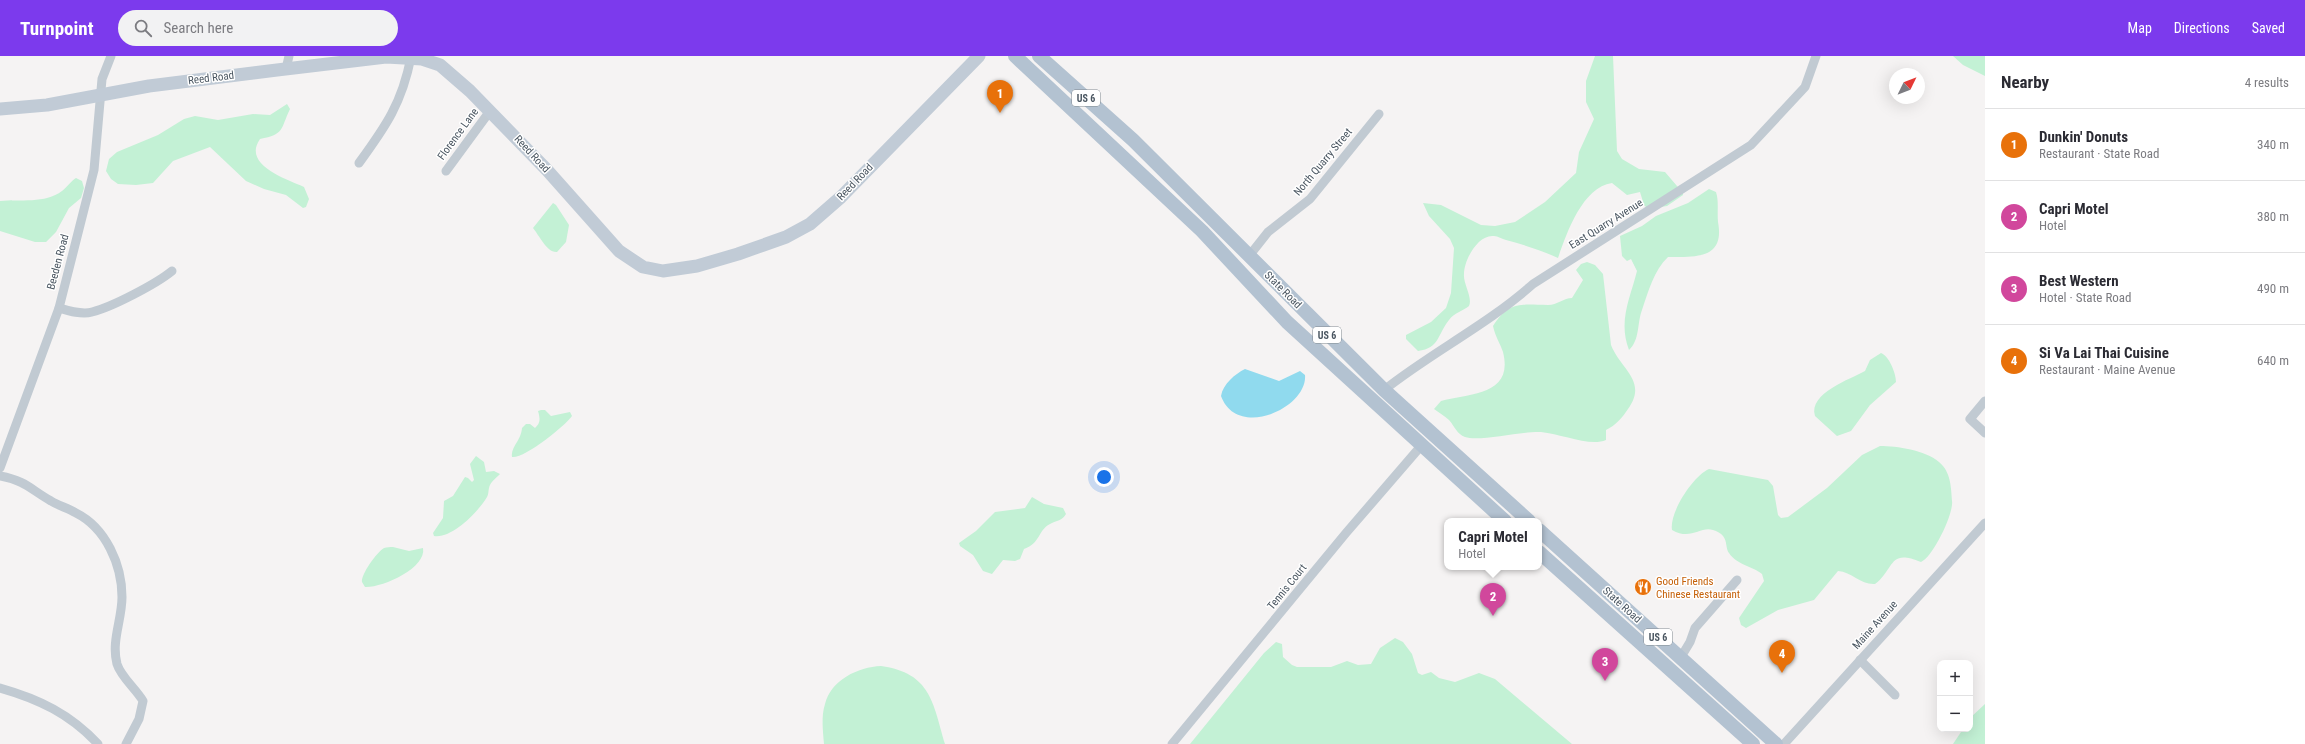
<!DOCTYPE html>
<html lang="en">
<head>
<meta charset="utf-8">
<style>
	body { margin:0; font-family:"Roboto Condensed",sans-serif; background:#f2f2f3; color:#2b2b33 }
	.controls { position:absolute; right:12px; bottom:12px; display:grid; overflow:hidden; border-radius:8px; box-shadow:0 4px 16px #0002 }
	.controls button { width:36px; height:36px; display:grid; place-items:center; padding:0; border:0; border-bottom:1px solid #e1e1e2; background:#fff; color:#2b2b33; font:20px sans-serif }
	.compass { position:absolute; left:1889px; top:12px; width:36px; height:36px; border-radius:50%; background:#fff; box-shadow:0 4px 16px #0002; rotate:47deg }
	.you { position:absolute; left:1104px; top:421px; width:14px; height:14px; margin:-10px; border:3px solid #fff; border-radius:50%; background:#1a73e8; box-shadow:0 0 0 6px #1a73e833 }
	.badge { display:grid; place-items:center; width:26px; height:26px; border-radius:50%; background:#7c3aed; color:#fff; font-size:13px; font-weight:700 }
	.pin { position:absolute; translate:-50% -33px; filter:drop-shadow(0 1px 2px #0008) }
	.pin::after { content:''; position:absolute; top:21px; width:14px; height:12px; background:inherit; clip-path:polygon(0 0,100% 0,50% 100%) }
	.popup { position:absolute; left:1444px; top:462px; width:98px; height:52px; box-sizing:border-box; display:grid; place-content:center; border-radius:8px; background:#fff; filter:drop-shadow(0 1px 3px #0005); font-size:13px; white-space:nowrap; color:#7c7c81 }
	.popup b { font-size:15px; color:#2b2b33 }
	.popup::after { content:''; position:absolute; left:50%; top:100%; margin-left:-8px; border:8px solid transparent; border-top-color:#fff }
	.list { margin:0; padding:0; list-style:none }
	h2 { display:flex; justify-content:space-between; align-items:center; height:52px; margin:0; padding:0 16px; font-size:17px }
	h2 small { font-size:13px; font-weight:400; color:#7c7c81 }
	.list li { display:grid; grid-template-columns:26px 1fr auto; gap:12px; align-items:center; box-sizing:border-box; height:72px; padding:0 16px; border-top:1px solid #e1e1e2 }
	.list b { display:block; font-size:15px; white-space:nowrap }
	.list p { margin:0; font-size:13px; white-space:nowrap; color:#7c7c81 }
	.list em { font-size:13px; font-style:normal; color:#7c7c81 }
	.icon { flex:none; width:22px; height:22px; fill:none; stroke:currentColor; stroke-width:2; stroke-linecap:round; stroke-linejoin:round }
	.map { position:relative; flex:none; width:1985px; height:688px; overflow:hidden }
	header { display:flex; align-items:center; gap:24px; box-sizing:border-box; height:56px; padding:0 20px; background:#7c3aed; color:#fff }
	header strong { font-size:19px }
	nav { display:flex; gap:22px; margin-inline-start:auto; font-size:14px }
	.search { width:280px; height:36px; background:#f2f2f3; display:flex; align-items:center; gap:10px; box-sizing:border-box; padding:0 14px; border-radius:22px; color:#7c7c81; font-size:15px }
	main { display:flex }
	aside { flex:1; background:#fff }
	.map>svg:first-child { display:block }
	.green { fill:#c3f1d5 }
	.water { fill:#90daee }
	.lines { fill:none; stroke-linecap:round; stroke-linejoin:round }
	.street { stroke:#c1cad2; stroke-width:9 }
	.secondary { stroke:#c1cbd6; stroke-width:13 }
	.primary { stroke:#b3c2d1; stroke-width:14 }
	.labels { text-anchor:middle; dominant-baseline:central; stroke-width:3; stroke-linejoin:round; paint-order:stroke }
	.shield { fill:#fff; stroke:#808990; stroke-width:1 }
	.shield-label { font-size:10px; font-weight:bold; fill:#4a5661 }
	.street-label { font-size:11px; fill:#4a5661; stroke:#fff }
	.food-label { font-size:11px; fill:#c56008; stroke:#fff; text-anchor:start }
</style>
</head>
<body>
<header>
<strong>Turnpoint</strong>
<div class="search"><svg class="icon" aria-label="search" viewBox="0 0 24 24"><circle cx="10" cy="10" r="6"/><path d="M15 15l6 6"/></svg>Search here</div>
<nav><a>Map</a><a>Directions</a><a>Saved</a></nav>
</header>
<main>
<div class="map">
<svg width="1985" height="688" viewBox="0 0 1985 688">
	<rect width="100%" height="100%" fill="#f5f3f3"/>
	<!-- green -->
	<g class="green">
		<path d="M1595,0H1613L1617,95L1622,103L1639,113L1665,116L1683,137V139L1667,150L1648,153L1644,149L1640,136L1627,139L1612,127C1582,131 1566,179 1558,202C1541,194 1524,189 1506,184C1502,183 1498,180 1494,180C1478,178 1464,204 1464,218C1463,228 1473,241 1469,250C1463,255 1454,257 1449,264C1437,279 1440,292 1418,295L1406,283V279L1431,266L1446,252L1451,237L1454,192L1450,183L1429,160L1423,147L1441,149L1481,169L1495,170L1515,166L1545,146L1576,117L1579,96L1594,63L1586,46V25Z"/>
		<path d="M1953,0H1985V20L1963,9Z"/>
		<path d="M287,48L290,53C280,74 285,78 260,83C242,109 286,123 304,131L309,143L306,151L303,152L286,139L264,133L246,125L210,91L173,105L153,127L136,129L118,128L111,123L106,115L109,103L117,96L158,79L184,63L195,60L218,64L253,58L270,59Z"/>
		<path d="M76,122L82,125L84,132L81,142L69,152L56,176L46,186H35L0,175V145C20,143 45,148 62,135C67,131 71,125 76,122Z"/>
		<path d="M1709,133L1716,136C1719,145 1717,156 1718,166C1725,203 1696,201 1668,201C1654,214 1648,236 1642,254C1637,267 1640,284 1629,294C1618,265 1630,243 1637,215L1631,203L1627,205L1622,200L1620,180L1642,170L1656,160L1688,147Z"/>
		<path d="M553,147L556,149L569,169L566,186L557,196C547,197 539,179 533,172Z"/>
		<path d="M1587,206L1595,209L1603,218L1611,289C1621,314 1648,325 1628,353C1622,362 1616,369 1606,374V384C1590,391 1562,378 1541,376C1522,375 1479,386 1465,381C1457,378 1455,371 1449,364C1445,360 1439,357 1434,353L1441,345C1469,337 1514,340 1503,296C1500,287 1495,280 1493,270C1509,244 1522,249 1548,249C1557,249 1564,242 1572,242L1583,224L1576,214L1581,208Z"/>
		<path d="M1881,297C1889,300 1896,317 1896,326L1870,349L1851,375L1837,380L1815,360C1808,337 1851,323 1865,315L1870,304Z"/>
		<path d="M541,354H545L551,360L570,356L572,360C565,370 524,403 512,401C511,390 521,385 522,372L526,368H530L535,372C541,367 540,362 538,355Z"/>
		<path d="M1880,390C1897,390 1925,394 1939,406C1951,416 1951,431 1952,445C1954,457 1933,501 1921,506C1888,492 1895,513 1875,528C1861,529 1852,516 1838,515L1814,544L1778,554L1746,572L1741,569L1739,562L1764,525L1762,518C1752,510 1737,509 1729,497C1724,490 1730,479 1713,474C1700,470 1691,485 1672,474C1669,457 1693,420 1709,413L1768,424L1773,430L1778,459L1781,462L1788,461L1827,432L1862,399Z"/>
		<path d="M476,400L484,406L486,416L494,415L500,418C497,421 492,425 490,429C488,433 489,438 487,441C478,456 452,483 434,480L433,477L443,462L444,445L453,440L465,421L468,422L472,426L474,424L470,408Z"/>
		<path d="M1032,441L1044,448L1063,452L1066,458C1062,465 1057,464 1050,468C1037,475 1041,487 1024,493L1020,503L1015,505L1003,504L992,518L983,515L973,499L960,490L959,487L976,475L995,456L1025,452Z"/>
		<path d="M393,491L409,495L423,492C427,512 382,532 365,531L362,526C361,518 377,496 384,492C387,491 390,491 393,491Z"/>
		<path d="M1395,582L1403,586L1412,598L1418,617L1422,619L1431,616L1439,622L1455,626L1479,617L1495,623L1572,688H1190L1264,597L1276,586L1282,588L1283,601L1292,609L1297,611H1331L1347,605L1358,609L1371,608L1380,592Z"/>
		<path d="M881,610C931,617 933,647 945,688H824C823,675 821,660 825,648C831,624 858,611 881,610Z"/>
		<path d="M1985,648V688H1953L1963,673H1970V662Z"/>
	</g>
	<!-- water -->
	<path class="water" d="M1245,313L1279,325L1300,315L1305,319C1308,352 1237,384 1221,340C1223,328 1235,318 1245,313Z"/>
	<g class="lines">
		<!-- street -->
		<g class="street">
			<path d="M286,13L289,0"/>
			<path d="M359,107C386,70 402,47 411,1"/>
			<path d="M446,115L490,55"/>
			<path d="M1249,200L1268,176L1310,143L1379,58"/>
			<path d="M59,252C69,255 82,259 92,256C112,251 156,228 172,215"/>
			<path d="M1384,334C1432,296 1487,269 1533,228L1751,89L1805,31L1816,0"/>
			<path d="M1985,345L1970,363L1985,377"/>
			<path d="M0,412L59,252L94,114L102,23L111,0"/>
			<path d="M0,420C26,425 30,433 51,445C59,450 68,452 76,457C106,472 122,509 122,541C122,564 111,585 117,608C121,621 136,633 143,645L139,663L126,688"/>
			<path d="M1681,601L1690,586L1695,572L1737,524"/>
			<path d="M1860,604L1895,639"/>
			<path d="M0,632C39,643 70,658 98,688"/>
			<path d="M1172,688L1346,477L1421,390"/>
			<path d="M1784,688L1985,467"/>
		</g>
		<!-- secondary -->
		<path class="secondary" d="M0,53L47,49L149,30L277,14L386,1L422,3L440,9L470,35L547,114L619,195L643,211L663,215L697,210L738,198L786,181L810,168L841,141L979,0"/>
		<!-- primary -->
		<g class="primary">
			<path d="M1015,0L1202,175L1287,266L1505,465"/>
			<path d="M1039,0L1133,84L1384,334L1529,465"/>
			<path d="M1539,474L1776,688"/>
			<path d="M1539,496L1753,688"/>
		</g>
	</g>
	<!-- icons -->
	<defs>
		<g id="restaurant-disc" transform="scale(0.9)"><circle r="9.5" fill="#e8710a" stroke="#fff"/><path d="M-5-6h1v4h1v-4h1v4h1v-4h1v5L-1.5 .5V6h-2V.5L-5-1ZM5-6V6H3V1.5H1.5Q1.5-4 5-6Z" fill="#fff"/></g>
	</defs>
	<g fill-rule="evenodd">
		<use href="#restaurant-disc" x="1643" y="531"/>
	</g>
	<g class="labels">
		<!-- shield labels -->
		<g class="shield">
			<rect x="1072" y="34" width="28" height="16" rx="3"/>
			<rect x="1313" y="271" width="28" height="16" rx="3"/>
			<rect x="1644" y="573" width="28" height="16" rx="3"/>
		</g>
		<g class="shield-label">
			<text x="1086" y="42">US 6</text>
			<text x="1327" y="279">US 6</text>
			<text x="1658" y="581">US 6</text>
		</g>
		<!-- street labels -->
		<g class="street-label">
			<text transform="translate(211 22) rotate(-7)">Reed Road</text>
			<text transform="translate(458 78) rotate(-54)">Florence Lane</text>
			<text transform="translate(532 98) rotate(47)">Reed Road</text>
			<text transform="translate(1323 106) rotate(-50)">North Quarry Street</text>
			<text transform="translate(855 126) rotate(-46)">Reed Road</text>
			<text transform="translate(1606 168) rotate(-32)">East Quarry Avenue</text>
			<text transform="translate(58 206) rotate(-75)">Beeden Road</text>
			<text transform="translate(1283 234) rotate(45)">State Road</text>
			<text transform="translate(1287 531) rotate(-51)">Tennis Court</text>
			<text transform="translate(1622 549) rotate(42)">State Road</text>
			<text transform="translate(1875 569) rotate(-48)">Maine Avenue</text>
		</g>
		<!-- food labels -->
		<g class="food-label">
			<text x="1656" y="525">Good Friends<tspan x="1656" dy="13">Chinese Restaurant</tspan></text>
		</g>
	</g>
</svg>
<div class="controls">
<button>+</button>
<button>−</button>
</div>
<svg class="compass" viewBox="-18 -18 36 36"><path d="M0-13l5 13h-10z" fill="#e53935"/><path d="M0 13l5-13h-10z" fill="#7c7c81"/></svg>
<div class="you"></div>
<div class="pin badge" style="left:1000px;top:57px;background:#e8710a">1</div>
<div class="pin badge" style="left:1493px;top:560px;background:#d1479c">2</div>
<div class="popup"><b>Capri Motel</b>Hotel</div>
<div class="pin badge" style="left:1605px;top:625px;background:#d1479c">3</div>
<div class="pin badge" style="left:1782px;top:617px;background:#e8710a">4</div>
</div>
<aside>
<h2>Nearby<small>4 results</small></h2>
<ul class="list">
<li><span class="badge" style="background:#e8710a">1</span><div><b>Dunkin' Donuts</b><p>Restaurant · State Road</p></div><em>340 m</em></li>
<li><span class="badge" style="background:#d1479c">2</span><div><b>Capri Motel</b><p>Hotel</p></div><em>380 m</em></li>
<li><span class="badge" style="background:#d1479c">3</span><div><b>Best Western</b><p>Hotel · State Road</p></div><em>490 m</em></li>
<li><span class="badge" style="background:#e8710a">4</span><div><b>Si Va Lai Thai Cuisine</b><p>Restaurant · Maine Avenue</p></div><em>640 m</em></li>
</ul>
</aside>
</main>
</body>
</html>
